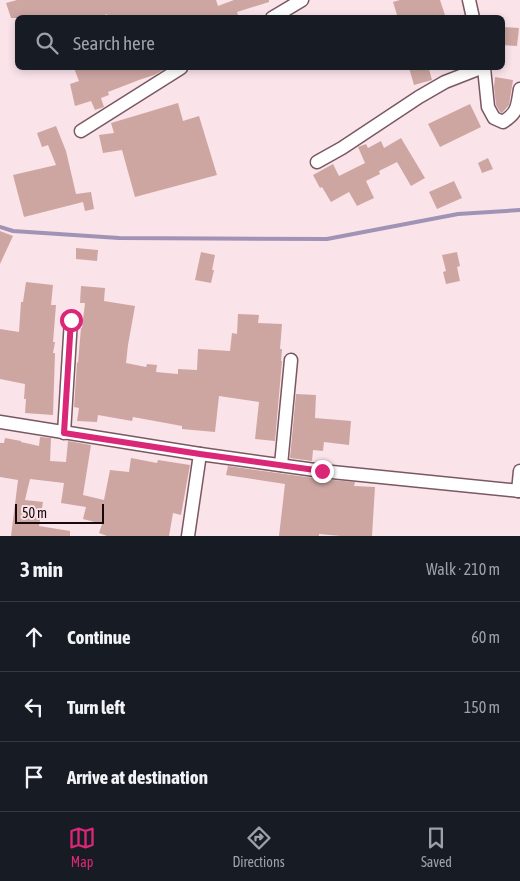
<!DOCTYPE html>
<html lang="en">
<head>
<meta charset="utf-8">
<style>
	body { margin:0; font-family:"Asap Condensed",sans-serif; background:#242831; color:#f1f3f6 }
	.scale { position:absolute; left:15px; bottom:12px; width:89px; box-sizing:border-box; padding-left:5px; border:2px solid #15090d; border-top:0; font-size:14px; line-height:18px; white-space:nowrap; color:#15090d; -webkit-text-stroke:4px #fbe3ea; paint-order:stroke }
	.stop { position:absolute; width:15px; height:15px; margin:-11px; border:4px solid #db2777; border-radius:50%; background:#fff }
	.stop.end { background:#db2777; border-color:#fff; box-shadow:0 1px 5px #0008 }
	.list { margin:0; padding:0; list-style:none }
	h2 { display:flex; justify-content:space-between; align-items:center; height:65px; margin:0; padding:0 20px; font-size:21px }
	h2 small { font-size:16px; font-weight:400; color:#9ea1a6 }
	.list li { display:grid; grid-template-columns:32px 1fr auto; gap:15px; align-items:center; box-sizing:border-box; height:70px; padding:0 20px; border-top:1px solid #363941 }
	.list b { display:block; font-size:19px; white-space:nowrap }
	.list em { font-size:16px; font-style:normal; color:#9ea1a6 }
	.icon { flex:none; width:28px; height:28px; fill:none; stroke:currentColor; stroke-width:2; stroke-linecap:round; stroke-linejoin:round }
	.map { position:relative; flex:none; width:520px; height:536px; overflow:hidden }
	.search { position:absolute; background:#171b24; box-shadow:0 2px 8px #0003; left:15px; right:15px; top:15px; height:55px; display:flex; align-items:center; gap:12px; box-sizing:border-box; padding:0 18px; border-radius:8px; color:#9ea1a6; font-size:19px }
	.sheet { height:275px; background:#171b24 }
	nav { display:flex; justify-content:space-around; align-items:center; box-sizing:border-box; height:70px; border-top:1px solid #363941; background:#171b24; font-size:14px; color:#9ea1a6 }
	nav a { display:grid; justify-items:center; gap:2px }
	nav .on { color:#db2777 }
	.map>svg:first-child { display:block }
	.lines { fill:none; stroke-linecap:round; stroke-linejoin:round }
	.stream { stroke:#a093b5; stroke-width:4 }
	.building { fill:#cda6a2 }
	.minor-casing { stroke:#795862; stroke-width:15 }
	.minor { stroke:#fff; stroke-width:12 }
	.route { stroke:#db2777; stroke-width:6 }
</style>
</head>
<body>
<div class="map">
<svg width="520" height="536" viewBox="0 0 520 536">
	<rect width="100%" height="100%" fill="#fbe3ea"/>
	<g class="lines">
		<!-- stream -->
		<path class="stream" d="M0,227L13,231L119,238L327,239L458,214L520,210"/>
	</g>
	<!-- building -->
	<g class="building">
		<path d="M17,0H216L218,6L234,0H269V2L237,12L239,18H108L107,14L99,18H11L6,3Z"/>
		<path d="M400,0H440L446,18H398L393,2Z"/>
		<path d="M502,27L519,28L517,46L502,45Z"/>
		<path d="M74,68H167L154,75L139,80L108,92L109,95L101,98L104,107L95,110L91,101L75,106L70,84L79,81Z"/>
		<path d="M409,68H427L428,69H429L432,80L414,85Z"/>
		<path d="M495,77L513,80L509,105L502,113L500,112L496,105L494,87Z"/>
		<path d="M178,103L183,121L199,116L217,175L135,197L122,150L103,153L99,135L114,133L111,123Z"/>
		<path d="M470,104L481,127L440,147L428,124Z"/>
		<path d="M56,126L66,151L76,194L91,192L94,209L85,211L83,202L24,217L13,175L56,165L48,145L42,147L37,133Z"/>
		<path d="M401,138L425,178L411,186L397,162L379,171L380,174L366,181L374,198L357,206L349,192L331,202L322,187L320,188L313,175L333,164L339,176L365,163L358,147L366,144L368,148L381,141L384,148Z"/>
		<path d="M488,158L493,169L482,173L478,163Z"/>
		<path d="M454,181L462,198L437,209L429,192Z"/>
		<path d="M0,231L13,236L0,264Z"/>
		<path d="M76,248L98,250L97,261L76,259Z"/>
		<path d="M201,252L215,255L212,270H214L211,283L195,280Z"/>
		<path d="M457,252L460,266L457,267L460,281L446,284L443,272L446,271L442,255Z"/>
		<path d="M26,282L53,285L51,305H56L53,342H55L53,353H55L53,415L25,413L26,399H24L25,384L0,379V329L19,332L21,302H23Z"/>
		<path d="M81,286L105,288L104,301L135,306L128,345L126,363L146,367L147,364L157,365L156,372L178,374V369L197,370L198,349L230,351L232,333L237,334L238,314L259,315L258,323L282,324L280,349H282L281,361H282L275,441L255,439L259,402L219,396L215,432L182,429V426L133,417L132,421L98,415L97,422L77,421L79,408L74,407L77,362L78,363L81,328H82L85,303H80Z"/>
		<path d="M296,394L316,395L315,418L351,421L349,445L324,442L323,451L313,450L312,461L290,458Z"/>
		<path d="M40,437L51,438L50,461L66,462L68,441L91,445L83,495L104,500L110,470L129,472L131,458L157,463L158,460L190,465L181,515L173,513L169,536H107L99,533L102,524L83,519L86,507L61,503L64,483L30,479L25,500L43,502L39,526L70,531V536H11L18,480L0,477V443H4L5,438L21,441V442L39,446Z"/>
		<path d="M228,466L321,479L355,482L354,486L375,487L372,536H341L319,534V536H279L285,484L226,475Z"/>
	</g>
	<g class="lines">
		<!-- minor casing -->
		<g class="minor-casing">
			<g id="minor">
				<path d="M469,0L473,18"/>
				<path d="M272,18L302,0"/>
				<path d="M484,68L488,107L494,118L503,122C518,112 517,107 520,89"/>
				<path d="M81,131L181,68"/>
				<path d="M317,162L342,148L419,97L445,82L481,68"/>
				<path d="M0,422L200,454L322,471L520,491"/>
				<path d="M64,433L71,320"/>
				<path d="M281,465L291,360"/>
				<path d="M518,491L520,471"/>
				<path d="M188,536L200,454"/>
			</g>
		</g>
		<!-- minor -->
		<use href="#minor" class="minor"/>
	</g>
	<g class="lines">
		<!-- route -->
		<path class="route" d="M71,320L64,433L200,454L322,471"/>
	</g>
</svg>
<div class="scale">50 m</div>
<div class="stop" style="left:71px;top:320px"></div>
<div class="stop end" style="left:322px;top:471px"></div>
<div class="search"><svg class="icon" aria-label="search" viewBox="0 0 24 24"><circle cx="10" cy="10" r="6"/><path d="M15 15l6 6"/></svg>Search here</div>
</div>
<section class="sheet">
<h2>3 min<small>Walk · 210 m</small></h2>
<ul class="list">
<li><svg class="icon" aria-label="ahead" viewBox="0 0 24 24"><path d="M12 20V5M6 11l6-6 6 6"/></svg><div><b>Continue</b></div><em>60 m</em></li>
<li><svg class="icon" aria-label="left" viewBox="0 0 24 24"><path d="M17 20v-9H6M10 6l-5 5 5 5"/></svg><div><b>Turn left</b></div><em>150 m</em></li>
<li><svg class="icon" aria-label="arrive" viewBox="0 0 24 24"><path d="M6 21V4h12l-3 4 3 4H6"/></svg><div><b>Arrive at destination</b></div></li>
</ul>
</section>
<nav>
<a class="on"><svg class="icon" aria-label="map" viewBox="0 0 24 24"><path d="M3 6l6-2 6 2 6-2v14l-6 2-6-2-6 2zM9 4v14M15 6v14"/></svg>Map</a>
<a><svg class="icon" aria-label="directions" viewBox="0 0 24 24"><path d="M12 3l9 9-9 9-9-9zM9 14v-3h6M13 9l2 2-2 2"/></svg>Directions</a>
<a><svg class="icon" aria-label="saved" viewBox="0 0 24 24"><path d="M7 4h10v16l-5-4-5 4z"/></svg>Saved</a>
</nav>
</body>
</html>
